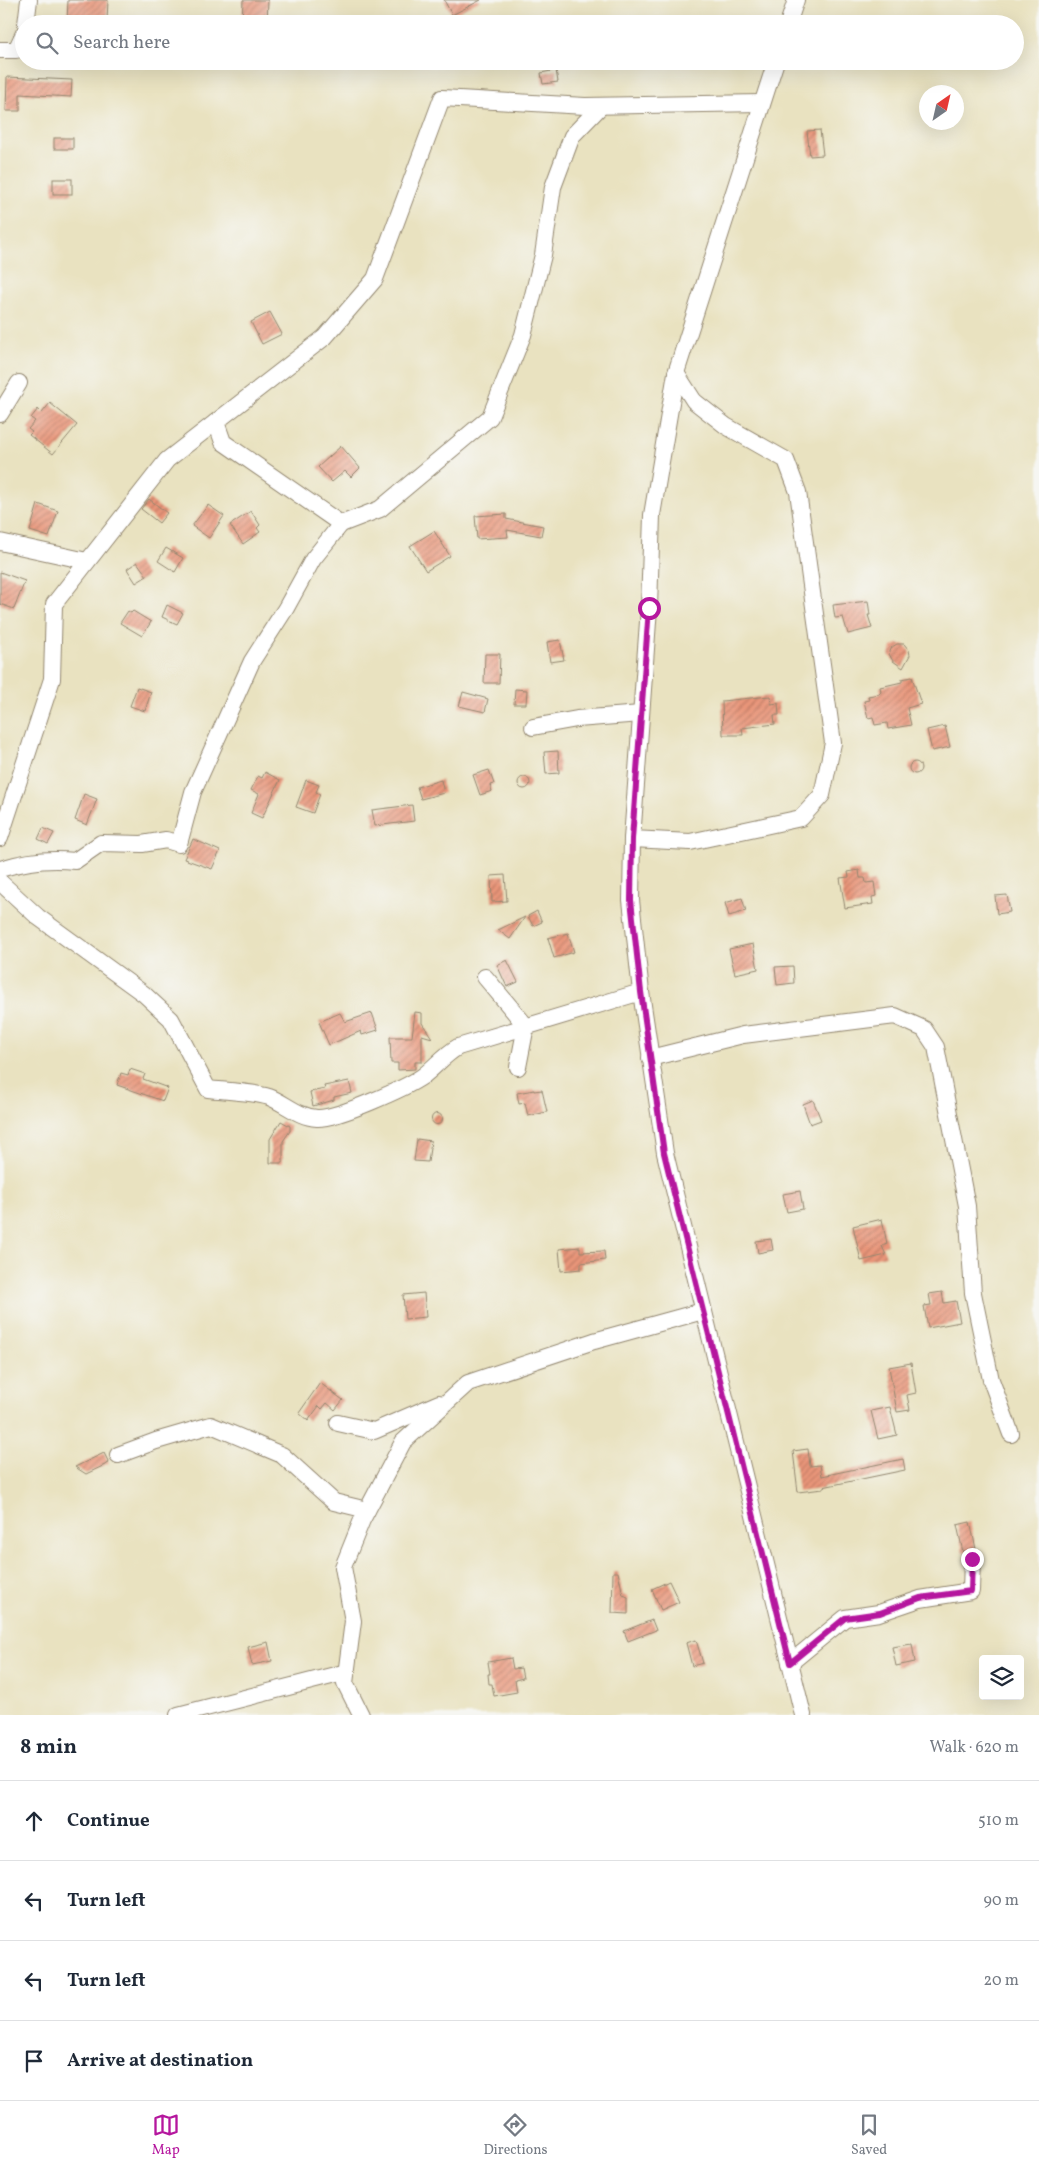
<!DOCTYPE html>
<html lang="en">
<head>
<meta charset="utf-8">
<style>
	body { margin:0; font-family:Vollkorn,serif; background:#f2f2f3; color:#1f2937 }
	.controls { position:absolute; right:15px; bottom:15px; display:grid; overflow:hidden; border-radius:5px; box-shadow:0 5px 20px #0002 }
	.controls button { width:45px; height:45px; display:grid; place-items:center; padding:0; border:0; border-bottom:1px solid #e0e1e3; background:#fff; color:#1f2937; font:25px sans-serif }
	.compass { position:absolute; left:919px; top:85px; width:45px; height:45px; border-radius:50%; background:#fff; box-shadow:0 5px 20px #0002; rotate:34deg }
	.stop { position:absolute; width:15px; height:15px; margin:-11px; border:4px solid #b5179e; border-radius:50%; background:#fff }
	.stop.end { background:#b5179e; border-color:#fff; box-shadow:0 1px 5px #0008 }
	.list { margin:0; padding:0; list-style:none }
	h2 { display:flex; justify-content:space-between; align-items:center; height:65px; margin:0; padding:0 20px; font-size:21px }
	h2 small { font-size:16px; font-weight:400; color:#747a83 }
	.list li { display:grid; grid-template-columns:32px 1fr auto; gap:15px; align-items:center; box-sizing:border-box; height:80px; padding:0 20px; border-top:1px solid #e0e1e3 }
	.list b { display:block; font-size:19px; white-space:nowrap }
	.list em { font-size:16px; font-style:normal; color:#747a83 }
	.icon { flex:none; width:28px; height:28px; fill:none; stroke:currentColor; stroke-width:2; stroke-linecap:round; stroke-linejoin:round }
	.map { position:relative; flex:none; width:1039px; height:1715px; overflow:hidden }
	.search { position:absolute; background:#fff; box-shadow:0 5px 20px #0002; left:15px; right:15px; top:15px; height:55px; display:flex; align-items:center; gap:12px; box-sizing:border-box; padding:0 18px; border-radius:28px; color:#747a83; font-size:19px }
	.sheet { height:385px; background:#fff }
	nav { display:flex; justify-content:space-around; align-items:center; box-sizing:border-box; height:70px; border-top:1px solid #e0e1e3; background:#fff; font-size:14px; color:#747a83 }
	nav a { display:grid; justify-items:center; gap:2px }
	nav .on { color:#b5179e }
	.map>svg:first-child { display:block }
	.building { fill:url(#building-hatch) }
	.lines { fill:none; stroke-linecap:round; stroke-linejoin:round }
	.minor-casing { stroke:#92866f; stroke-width:18 }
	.minor { stroke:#fff; stroke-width:16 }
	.route { stroke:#b5179e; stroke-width:6 }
</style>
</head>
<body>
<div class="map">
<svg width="1039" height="1715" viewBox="0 0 1039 1715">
	<defs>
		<pattern id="building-hatch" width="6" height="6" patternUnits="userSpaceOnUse" patternTransform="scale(1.25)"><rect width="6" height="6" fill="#e99579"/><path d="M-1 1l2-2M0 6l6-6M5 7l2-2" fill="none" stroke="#be7a63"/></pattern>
	</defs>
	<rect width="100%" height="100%" fill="#f6f6f2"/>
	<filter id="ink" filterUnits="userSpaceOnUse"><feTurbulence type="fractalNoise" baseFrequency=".02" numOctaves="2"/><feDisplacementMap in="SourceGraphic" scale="10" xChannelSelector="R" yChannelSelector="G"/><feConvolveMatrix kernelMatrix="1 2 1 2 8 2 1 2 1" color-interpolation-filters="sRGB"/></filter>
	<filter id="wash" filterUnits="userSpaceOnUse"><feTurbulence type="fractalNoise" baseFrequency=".0096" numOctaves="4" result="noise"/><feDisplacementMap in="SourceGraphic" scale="20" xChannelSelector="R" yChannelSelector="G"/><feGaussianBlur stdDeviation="1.12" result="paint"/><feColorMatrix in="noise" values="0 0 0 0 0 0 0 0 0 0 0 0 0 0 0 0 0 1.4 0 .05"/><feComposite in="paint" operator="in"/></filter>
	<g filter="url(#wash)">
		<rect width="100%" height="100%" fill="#e9e2c0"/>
		<g id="blocks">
			<!-- building -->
			<g class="building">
				<path d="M68,0H108L107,21H90V24L67,22Z"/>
				<path d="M243,0H268L267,24H242Z"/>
				<path d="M444,0H481L452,15Z"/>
				<path d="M556,70L558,82L543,84L541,73Z"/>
				<path d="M7,77L72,80L71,97L20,94V111H6Z"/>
				<path d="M820,130L823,155L810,156L807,131Z"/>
				<rect x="54" y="138" width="19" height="11"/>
				<rect x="53" y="179" width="19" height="15"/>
				<path d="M270,312L282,334L262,344L251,322Z"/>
				<path d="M50,403L77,425L53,454L29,435L32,432L28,429L35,421L31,418L38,409L42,413Z"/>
				<path d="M341,446L360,468L351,477L345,471L332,482L318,467Z"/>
				<path d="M149,499L167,513L159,523L141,509Z"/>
				<path d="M38,504L58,511L49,537L30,531Z"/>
				<path d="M208,505L224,516L209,538L192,526Z"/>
				<path d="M251,511L260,525L257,528L260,532L243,544L230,525Z"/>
				<path d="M506,514V519L543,526L541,536L507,530L508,537L477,539L475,516Z"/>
				<path d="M434,531L450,556L426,571L410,546Z"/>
				<path d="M166,548L183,558L175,572L158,561Z"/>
				<path d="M137,562L147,576L136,583L127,569Z"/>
				<path d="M0,572L25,581L14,609L0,604Z"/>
				<path d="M868,601L870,615H868L872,628L848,634L843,617L835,618L833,605Z"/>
				<path d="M167,605L183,613L177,624L162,617Z"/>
				<path d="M128,611L131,613L133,611L151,622L142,636L120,623Z"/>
				<path d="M560,640L564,660L550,662L547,642Z"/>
				<path d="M897,644H904L909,650L910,655L903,668L893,661L889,654L892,647Z"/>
				<path d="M485,654H500L499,683H484Z"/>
				<path d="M912,677L921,704L907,708L911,725L888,729L887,723L875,725L873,717L868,718L864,701L869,700L868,696L879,694L881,692L880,687L902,682V679Z"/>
				<path d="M137,687L151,692L145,711L130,706Z"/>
				<path d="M515,689L527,690L526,704H514Z"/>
				<path d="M463,692L488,699L485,712L459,706Z"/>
				<path d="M770,696L771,704L778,703L779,715H774L775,724L742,728L743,735H723L722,701Z"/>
				<path d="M945,726L950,747L932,751L927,730Z"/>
				<path d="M558,751L559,773L546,774L544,752Z"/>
				<circle cx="915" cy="768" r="6"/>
				<path d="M489,770L494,784L490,785L492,791L480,795L473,775Z"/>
				<path d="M265,772L280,780L262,818L251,813L259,794L251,790L258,776L262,778Z"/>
				<circle cx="524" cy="783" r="6"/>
				<path d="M306,780L319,785L316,792L320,794L313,813L296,807Z"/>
				<path d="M441,780L444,793L421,799L417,787Z"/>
				<path d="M84,794L97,799L87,825L75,820Z"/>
				<path d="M412,805L414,821L375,826L372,810Z"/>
				<path d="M43,828L54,833L48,844L38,839Z"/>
				<path d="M193,839L220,851L212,869L184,859Z"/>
				<path d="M859,870L860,878H865L866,883L874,882L876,896L872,897L873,904L845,908L840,878L849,877L848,872Z"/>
				<path d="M505,875L507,901L492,902L491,876Z"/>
				<path d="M1007,895L1010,912L997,914L995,896Z"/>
				<path d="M742,898L746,911L729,916L725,903Z"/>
				<path d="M537,911L542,922L533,926L528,916Z"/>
				<path d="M525,917L510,939L498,930Z"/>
				<path d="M568,933L574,952L554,958L548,938Z"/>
				<path d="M753,944L758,969L735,974L729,949Z"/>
				<path d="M507,960L518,982L507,987L497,965Z"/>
				<path d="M793,966L794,983L777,985L775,967Z"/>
				<path d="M415,1012L422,1013V1023L432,1038L422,1035V1062H415V1069L398,1070V1063H391L390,1037H412Z"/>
				<path d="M340,1013L345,1022L372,1013L378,1030L362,1035L361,1031L329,1045L319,1022Z"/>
				<path d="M130,1069L145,1074L143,1079L168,1088L163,1101L117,1085L121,1073L128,1075Z"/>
				<path d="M349,1081L352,1093L334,1097V1100L313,1106L310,1092L325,1089L324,1086Z"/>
				<path d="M534,1090V1091L542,1090L547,1112L528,1116L525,1103L519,1104L517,1093Z"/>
				<path d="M813,1100L821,1120L810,1124L803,1104Z"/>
				<circle cx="437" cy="1119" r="5.5"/>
				<path d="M281,1121L290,1126V1131L283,1141V1163H270V1139Z"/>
				<path d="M417,1139L431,1141L428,1162L414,1161Z"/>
				<path d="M800,1191L803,1209L787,1212L783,1194Z"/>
				<path d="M882,1219L887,1244L882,1246L886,1255L861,1261L853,1226Z"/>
				<path d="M771,1239L773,1250L758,1253L756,1241Z"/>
				<path d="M580,1247V1252L604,1251L605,1260L581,1263V1269L561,1271L559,1249Z"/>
				<path d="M942,1292L944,1303L956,1301L960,1322L928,1328L924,1306L931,1305L929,1294Z"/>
				<path d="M424,1293L426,1317L405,1319L403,1295Z"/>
				<path d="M911,1363L916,1393L907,1395L910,1410L897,1412L889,1367Z"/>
				<path d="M320,1383L343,1400L335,1410L327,1403L322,1409L319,1406L308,1421L299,1413Z"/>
				<path d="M890,1407L897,1435L878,1439L871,1411Z"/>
				<path d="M808,1449L810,1466L820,1465L822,1476L903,1459L905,1470L823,1487V1489L798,1492L793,1451Z"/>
				<path d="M104,1453L109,1463L86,1474L75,1467Z"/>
				<path d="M970,1522L976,1549L963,1552L957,1525Z"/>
				<path d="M613,1572H618L623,1595L628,1597V1614L612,1613Z"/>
				<path d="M669,1581L679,1602L661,1610L652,1589Z"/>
				<path d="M652,1620L656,1630L628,1641L624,1631Z"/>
				<path d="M696,1640L703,1663L692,1666L686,1643Z"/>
				<path d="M268,1642L272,1661L252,1665L248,1647Z"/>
				<path d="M912,1644L915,1662L896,1666L892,1647Z"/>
				<path d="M511,1658L513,1669L521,1668L523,1678L515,1680L517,1692L494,1696L492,1684H489L488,1674H490L488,1662Z"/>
			</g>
		</g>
	</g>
	<g filter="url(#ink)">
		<use href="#blocks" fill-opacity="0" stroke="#92866f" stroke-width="1"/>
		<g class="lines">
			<!-- minor casing -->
			<g class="minor-casing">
				<g id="minor">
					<path d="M26,24L29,0"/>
					<path d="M788,24L796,0"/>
					<path d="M0,50H16L24,33"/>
					<path d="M776,61L676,373L652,515L649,608L632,839L631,900L641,992L665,1153L803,1715"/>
					<path d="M0,414L19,383"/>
					<path d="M216,422L223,442L341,524L380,509L490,417L523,335L543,255L553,187L572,136L601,106"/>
					<path d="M0,542L87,561"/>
					<path d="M533,727L577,719L641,714"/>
					<path d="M0,838L52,679L54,604L167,460L325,337L375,279L442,98L585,106L762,103"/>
					<path d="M632,839L690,842L801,818L822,795L833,743L798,492L786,460L726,426L694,401L676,373"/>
					<path d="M0,869C25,861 49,858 75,861L101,843L142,844L166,840L179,844L193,792L252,661L286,608L313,559L341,524"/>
					<path d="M0,882L38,917L144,994L171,1019L208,1089C225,1091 254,1092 269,1097C285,1103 298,1117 317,1118C336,1119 406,1088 423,1076C435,1067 444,1055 458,1047L641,992"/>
					<path d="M485,977L526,1026L518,1067"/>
					<path d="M650,1058L743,1035L895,1016L924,1029L936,1047L967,1206L973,1293L991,1380L1011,1434"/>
					<path d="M338,1423L374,1431L439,1403"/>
					<path d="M118,1455L156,1441L211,1425L282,1455L334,1502L367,1510"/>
					<path d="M790,1663L845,1618L879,1613L920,1599L971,1591L972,1559"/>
					<path d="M178,1715L347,1672"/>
					<path d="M361,1715L345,1683L353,1621L343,1567L362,1520L403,1442L468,1383L594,1341L703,1311"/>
				</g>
			</g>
			<!-- minor -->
			<use href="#minor" class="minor"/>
		</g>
	</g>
	<g class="lines" filter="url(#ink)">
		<!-- route -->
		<path class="route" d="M649,608L632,839L631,900L641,992L664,1153L790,1663L845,1618L880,1613L920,1598L971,1591L972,1559"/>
	</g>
</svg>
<div class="controls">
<button><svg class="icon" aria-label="layers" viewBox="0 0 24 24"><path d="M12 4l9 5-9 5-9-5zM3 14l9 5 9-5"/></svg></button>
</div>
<svg class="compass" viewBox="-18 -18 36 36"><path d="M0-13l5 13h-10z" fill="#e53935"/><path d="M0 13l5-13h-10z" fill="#747a83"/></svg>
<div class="stop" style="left:649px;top:608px"></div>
<div class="stop end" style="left:972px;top:1559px"></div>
<div class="search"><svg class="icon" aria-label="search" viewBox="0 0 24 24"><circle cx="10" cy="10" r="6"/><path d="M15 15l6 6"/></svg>Search here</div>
</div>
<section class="sheet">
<h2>8 min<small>Walk · 620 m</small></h2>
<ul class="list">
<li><svg class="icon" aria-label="ahead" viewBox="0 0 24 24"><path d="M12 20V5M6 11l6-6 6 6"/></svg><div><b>Continue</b></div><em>510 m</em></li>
<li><svg class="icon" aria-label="left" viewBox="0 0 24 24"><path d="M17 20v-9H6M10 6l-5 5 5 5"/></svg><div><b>Turn left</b></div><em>90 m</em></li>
<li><svg class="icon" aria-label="left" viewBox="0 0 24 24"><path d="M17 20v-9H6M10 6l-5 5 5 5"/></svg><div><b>Turn left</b></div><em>20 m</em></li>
<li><svg class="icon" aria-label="arrive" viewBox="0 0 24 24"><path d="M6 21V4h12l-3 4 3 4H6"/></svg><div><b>Arrive at destination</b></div></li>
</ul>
</section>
<nav>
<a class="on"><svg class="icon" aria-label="map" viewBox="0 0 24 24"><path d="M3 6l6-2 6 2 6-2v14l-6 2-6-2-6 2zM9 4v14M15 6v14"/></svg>Map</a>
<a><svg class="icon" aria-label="directions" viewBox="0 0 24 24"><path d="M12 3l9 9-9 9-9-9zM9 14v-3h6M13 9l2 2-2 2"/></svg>Directions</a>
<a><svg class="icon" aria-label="saved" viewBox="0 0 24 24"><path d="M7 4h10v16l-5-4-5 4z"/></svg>Saved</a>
</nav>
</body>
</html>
